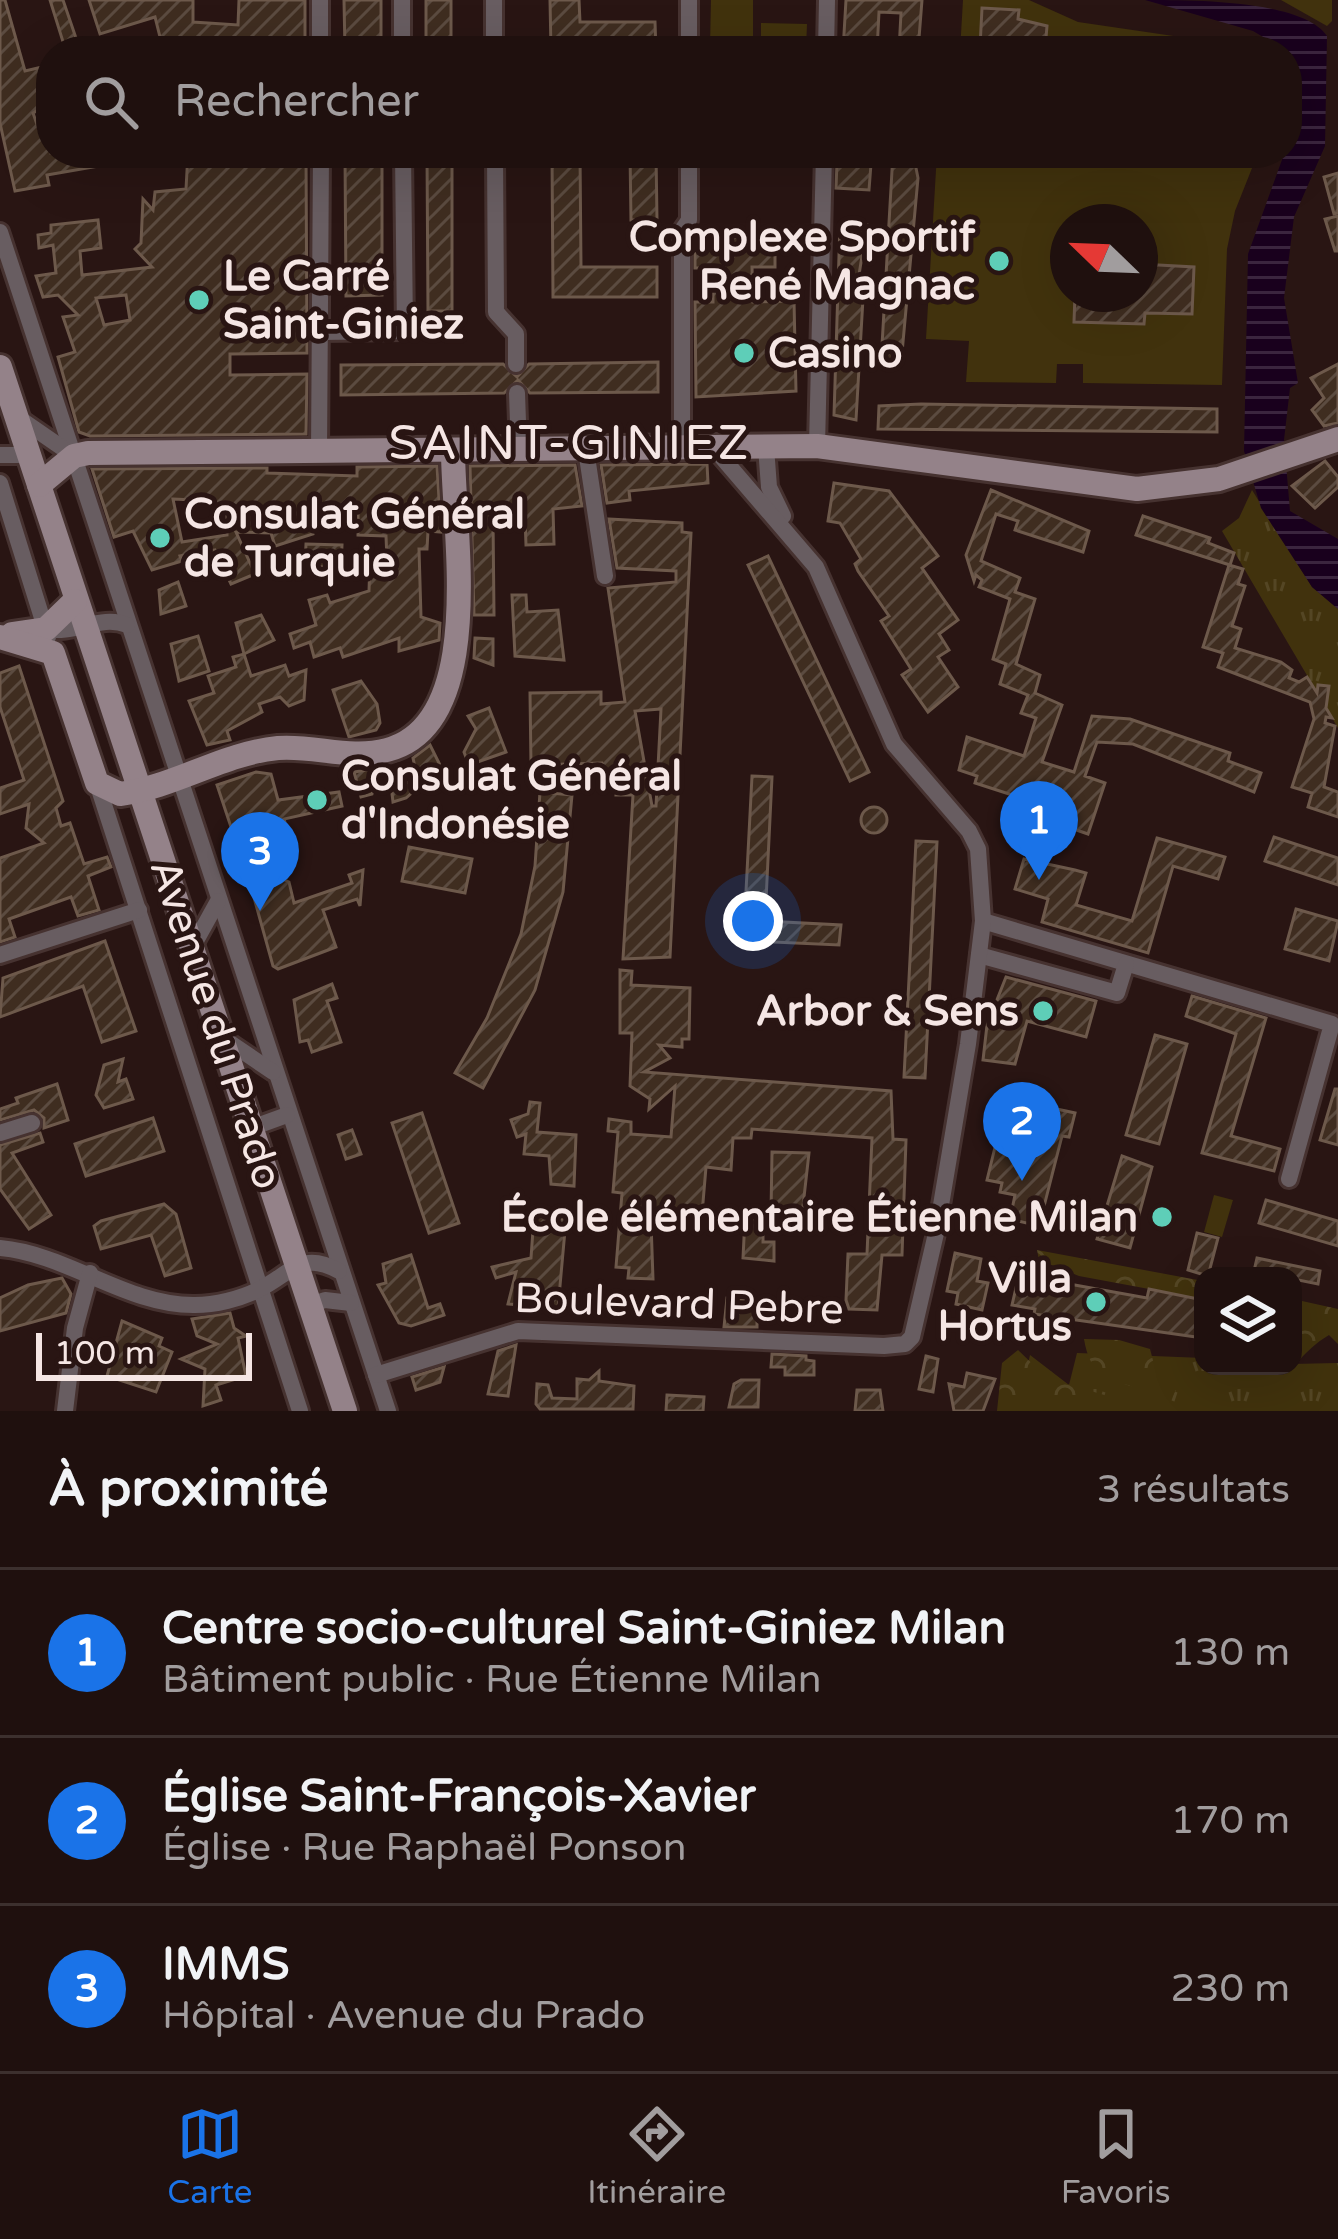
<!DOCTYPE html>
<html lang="fr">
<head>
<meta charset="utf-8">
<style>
	body { margin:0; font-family:"Varela Round",sans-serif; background:#2c1e1c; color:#f1f3f6 }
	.controls { position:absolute; right:36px; bottom:36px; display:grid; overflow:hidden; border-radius:24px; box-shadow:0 12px 48px #0002 }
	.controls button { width:108px; height:108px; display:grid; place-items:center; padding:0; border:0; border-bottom:3px solid #3c302e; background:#1f100e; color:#f1f3f6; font:60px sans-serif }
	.compass { position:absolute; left:1050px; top:204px; width:108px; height:108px; border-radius:50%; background:#1f100e; box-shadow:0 12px 48px #0002; rotate:293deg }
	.scale { position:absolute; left:36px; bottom:30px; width:216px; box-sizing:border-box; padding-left:12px; border:6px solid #f5e6e4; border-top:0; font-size:33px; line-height:42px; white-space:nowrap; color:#f5e6e4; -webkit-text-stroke:9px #291513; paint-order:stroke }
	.you { position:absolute; left:753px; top:921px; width:42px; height:42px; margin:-30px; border:9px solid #fff; border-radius:50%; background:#1a73e8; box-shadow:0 0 0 18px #1a73e833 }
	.badge { display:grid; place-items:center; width:78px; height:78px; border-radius:50%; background:#1a73e8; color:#fff; font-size:39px; font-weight:700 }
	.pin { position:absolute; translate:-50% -99px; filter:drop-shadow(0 3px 6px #0008) }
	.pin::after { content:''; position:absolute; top:63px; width:42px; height:36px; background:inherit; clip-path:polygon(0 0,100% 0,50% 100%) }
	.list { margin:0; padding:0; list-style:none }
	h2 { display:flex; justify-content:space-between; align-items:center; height:156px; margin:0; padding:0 48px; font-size:51px }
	h2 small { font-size:39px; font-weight:400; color:#a19d9e }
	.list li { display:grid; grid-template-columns:78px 1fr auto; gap:36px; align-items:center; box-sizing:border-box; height:168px; padding:0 48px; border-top:3px solid #3c302e }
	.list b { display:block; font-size:45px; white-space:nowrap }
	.list p { margin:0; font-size:39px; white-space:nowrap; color:#a19d9e }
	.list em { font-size:39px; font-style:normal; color:#a19d9e }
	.icon { flex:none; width:66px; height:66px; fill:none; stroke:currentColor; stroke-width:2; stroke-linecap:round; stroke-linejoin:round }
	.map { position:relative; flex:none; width:1338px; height:1411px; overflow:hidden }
	.search { position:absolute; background:#1f100e; box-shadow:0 12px 48px #0002; left:36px; right:36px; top:36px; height:132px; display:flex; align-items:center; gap:30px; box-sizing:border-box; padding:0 42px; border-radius:48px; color:#a19d9e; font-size:45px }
	.sheet { height:660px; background:#1f100e }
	nav { display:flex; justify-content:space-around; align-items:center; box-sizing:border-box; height:168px; border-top:3px solid #3c302e; background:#1f100e; font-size:33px; color:#a19d9e }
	nav a { display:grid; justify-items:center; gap:6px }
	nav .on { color:#1a73e8 }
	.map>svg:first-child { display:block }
	.grass { fill:url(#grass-tufts) }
	.forest { fill:url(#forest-crowns) }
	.pitch { fill:#41320d; fill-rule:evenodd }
	.water { fill:url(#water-rules) }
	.building { fill:url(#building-hatch); stroke:#6d594b; stroke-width:3; fill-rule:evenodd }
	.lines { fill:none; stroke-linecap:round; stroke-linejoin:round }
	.street-casing { stroke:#463230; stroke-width:22 }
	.secondary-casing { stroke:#463230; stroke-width:30 }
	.street { stroke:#685d61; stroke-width:16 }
	.secondary { stroke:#948289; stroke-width:24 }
	.poi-dot { fill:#5eceb8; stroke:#291513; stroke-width:4.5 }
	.labels { text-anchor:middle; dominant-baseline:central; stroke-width:10; stroke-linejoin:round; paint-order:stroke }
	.poi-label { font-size:42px; font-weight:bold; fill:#f5e6e4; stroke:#291513; text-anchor:end }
	.street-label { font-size:42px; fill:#f5e6e4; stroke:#291513 }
	.quarter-label { font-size:48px; letter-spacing:3px; fill:#f5e6e4; stroke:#291513 }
</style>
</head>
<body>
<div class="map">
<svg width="1338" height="1411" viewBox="0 0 1338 1411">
	<defs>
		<pattern id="grass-tufts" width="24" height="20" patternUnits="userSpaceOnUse" patternTransform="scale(3)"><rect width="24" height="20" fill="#41320d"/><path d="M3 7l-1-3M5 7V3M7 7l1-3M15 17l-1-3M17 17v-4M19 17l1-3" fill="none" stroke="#544624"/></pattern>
		<pattern id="forest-crowns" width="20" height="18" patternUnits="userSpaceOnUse" patternTransform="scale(3)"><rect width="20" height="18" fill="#41320d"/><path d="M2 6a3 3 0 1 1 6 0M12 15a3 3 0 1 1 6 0" fill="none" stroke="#544624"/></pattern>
		<pattern id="water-rules" width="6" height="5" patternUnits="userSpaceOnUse" patternTransform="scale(3)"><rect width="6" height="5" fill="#19001d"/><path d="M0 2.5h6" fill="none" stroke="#3b253e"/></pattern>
		<pattern id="building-hatch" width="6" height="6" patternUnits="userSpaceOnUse" patternTransform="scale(3)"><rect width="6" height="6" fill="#3f2d20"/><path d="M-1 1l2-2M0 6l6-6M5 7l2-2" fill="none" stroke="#5b4b40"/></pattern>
	</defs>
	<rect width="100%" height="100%" fill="#291513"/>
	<!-- grass -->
	<g class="grass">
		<path d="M1252,490L1312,587L1338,609V728L1222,531L1239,518Z"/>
		<path d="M1077,1353L1203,1358V1366L1338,1363V1411H1018L1030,1355L1069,1385Z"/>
	</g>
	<!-- forest -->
	<g class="forest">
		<path d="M1037,1250L1203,1281V1299L1079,1276L1039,1260Z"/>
		<path d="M1293,1299L1338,1309V1344L1329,1335C1293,1356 1301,1379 1252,1366H1293Z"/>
		<path d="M1084,1339L1119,1340L1150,1349L1157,1376L1176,1390L1165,1411H1091L1075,1402L1044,1406V1411H997L1002,1363L1018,1350L1047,1378L1138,1405L1141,1389C1107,1379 1090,1376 1084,1339Z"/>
	</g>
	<!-- pitch -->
	<g class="pitch">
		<path d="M711,0H753V47L710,46Z"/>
		<path d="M963,0H1029L1078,22L1194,39L1223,51H960Z"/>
		<path d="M1281,0H1332V21L1327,26Z"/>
		<path d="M761,23L807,24L806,50L761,49Z"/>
		<path d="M937,153H1258L1235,211L1227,249L1222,385L1083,383V364H1057L1056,383L966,382L969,341L926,339ZM1068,222H1140V294H1068Z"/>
		<path d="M1214,1195L1233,1200L1222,1237L1204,1232Z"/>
	</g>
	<!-- water -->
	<path class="water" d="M1145,0C1192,0 1303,0 1327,36L1325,146L1294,217L1284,298L1298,383L1290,388L1284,440L1290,511L1338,539V609L1312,587L1261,508L1244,451L1248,254L1292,132L1287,51L1253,31Z"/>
	<!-- building -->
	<g class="building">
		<path d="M0,0H5L25,71L51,65V103L33,113L42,139L51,138V153H139V159L47,175L49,185L15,191L0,123Z"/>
		<path d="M50,0H63L77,41L64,45Z"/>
		<path d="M89,0H193V22L238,25L239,0H305V51H140L139,45L161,41L155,17L100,34Z"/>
		<path d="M344,0H381V51H345Z"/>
		<rect x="426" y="0" width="25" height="51"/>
		<path d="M550,0H579L580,22H655L656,51L551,50Z"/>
		<path d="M846,0H922L918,51H899L901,13L879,12L877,51H843Z"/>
		<path d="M982,8L1019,10L1018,19L1047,26L1046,38L1118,42L1117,51L980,47Z"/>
		<path d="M188,153H306L307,353L230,354V375L307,374L306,434L90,436L79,432L58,357L75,352L63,317L78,315L58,295L43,297L36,276L56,273L53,245L39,248L38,235L51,233V225L98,220L101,248L80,251L82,275L152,267L135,249L141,243L143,199L153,210L155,192L186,189ZM126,295L130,320L104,325L96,298Z"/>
		<path d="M345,153H382V295L346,296Z"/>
		<path d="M427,153H452V311H428Z"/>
		<path d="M552,153H580L581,267H657V297H553Z"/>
		<path d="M630,153H656L657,220H631Z"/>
		<path d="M893,153H913L918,178L901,364L881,363Z"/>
		<path d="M837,162L871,164L869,190L836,188Z"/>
		<path d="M1338,173V213L1334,214L1324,177Z"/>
		<path d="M1338,216V251H1335L1325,219Z"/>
		<path d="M840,224L867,225L858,281H864L856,420L834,415Z"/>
		<path d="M775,231V267H752L753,302L794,301L796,391L696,397L695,302H713V268H695V234Z"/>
		<path d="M1140,264L1194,267L1192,314L1145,313L1144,324L1074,322L1075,294H1140Z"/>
		<path d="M658,362V392L530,393L518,380L504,393L341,395V365L503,364L517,377L529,364Z"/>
		<path d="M1338,364V423L1324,426L1312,410L1324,398L1311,378Z"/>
		<path d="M921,404L1217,409V432L878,429L879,406Z"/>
		<path d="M1325,461L1338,477V487L1315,508L1292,486Z"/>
		<path d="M707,464L708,483L629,491L630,500L607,503L601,465Z"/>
		<path d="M575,465L582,506L553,509L554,544L526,545L525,518L493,519L494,615H474L470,466Z"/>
		<path d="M437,466L441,532L428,531L427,549H419L421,617L440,623L439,640L399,651V638L343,657L340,648L314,657L310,642L294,648L290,634L316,625L309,600L327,595L330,603L369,591L370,561L387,560L386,536L358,535V507H312L313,534L275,546L271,533L236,532L255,574L231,584L215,550L180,556L182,561L152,570L133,531L114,537L92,469L267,468V473L357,476V467ZM173,499L214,501V508H227V535L182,542Z"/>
		<path d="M834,483L889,491L938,556L922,568L958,620L939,634L949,650L938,657L958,687L928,712L902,675L911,669L881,621L889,616L858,571L855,564L861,559L840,523L828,521Z"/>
		<path d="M991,490L1089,531L1083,552L1015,530L1018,521L996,514L981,561L1020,578L1015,592L1035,599L1016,664L1040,675L1035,693L1062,705L1042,762L1074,772L1092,716L1130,719L1230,753L1228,761L1261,773L1254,792L1133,744L1097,742L1085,776L1105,783L1088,834L1027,813L1031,801L975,783L977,776L959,770L967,737L1024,756L1036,718L1021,713L1028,695L1000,684L1006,664L993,659L1010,599L979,587L982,580L976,575L974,581L966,555Z"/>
		<path d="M1143,516L1210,538L1208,543L1234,553L1230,565L1136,535Z"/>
		<path d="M609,519L682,523V532L691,533L670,957L623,959L633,795H616L617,777L609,783L602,763L531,765L530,693L601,692V704L625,702L608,588L676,582V571L617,568ZM661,709L656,806H652L635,711Z"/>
		<path d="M306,544L342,545L341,569L305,565Z"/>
		<path d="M768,556L869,772L850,781L748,565Z"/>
		<path d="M1229,565L1243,569L1238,584L1245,586L1232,626L1241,629L1235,648L1281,662L1292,670L1289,678L1299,682L1307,677L1317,693L1318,685L1329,686L1326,708L1332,718L1326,717L1325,723L1335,726L1324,787L1338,792V817L1308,807L1312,793L1292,787L1314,719L1310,702L1218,667L1223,653L1203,647Z"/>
		<path d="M178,582L186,606L161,614L159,590Z"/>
		<path d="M512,595H526L527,612L558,610L564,660L515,656Z"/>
		<path d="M261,615L274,640L244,654L236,623Z"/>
		<path d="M198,636L209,671L179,681L171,644Z"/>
		<path d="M475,638L493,639V665L474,658Z"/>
		<path d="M244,654L251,676L285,665L289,676L306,670L304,700L289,706L280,697L259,704L262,712L227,731L230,740L207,745L189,701L214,693L208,676L236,667L233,657Z"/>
		<path d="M19,666L63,801L56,808L61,826L70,823L84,864L107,857L111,867L88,876L99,910L78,916L71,897L9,919L15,937L0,942V858L44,843L26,828L29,804L0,814V788L24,780L0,707V673Z"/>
		<path d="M361,681L377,704L380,723L376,730L349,737L333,690Z"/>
		<path d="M489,708L506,752L469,765L464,752L476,729L468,716Z"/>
		<path d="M430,745L441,767L406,798L393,802L391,785L418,781L413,758Z"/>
		<path d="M380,768L372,794L361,797L354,772Z"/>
		<path d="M256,772L271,774L278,800L339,792L342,806L284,819L288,833L276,837L272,824L235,839L217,785Z"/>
		<path d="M752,776L772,777L765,921L841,925L839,945L752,941V931L744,930Z"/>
		<path d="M540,792L572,795L563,892L535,990L483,1088L455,1073L487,1018L521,934L535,866Z"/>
		<circle cx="874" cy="820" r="13"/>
		<path d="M1274,837L1338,858V885L1265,861Z"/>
		<path d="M1157,838L1225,857L1218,879L1173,866L1148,953L1042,922L1048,899L1015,889L1024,859L1075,870L1086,873L1076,905L1132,921Z"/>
		<path d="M916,841L937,842L925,1078L904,1077Z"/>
		<path d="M409,847L472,859L465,893L402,881Z"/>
		<path d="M363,870L360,906L357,899L323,910L336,947L278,969L273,966L251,887L280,878L289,882L294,903L352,883L349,875Z"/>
		<path d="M1296,909L1338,921L1329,961L1285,949Z"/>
		<path d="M105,941L136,1031L102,1042L83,986L0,1017L3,978Z"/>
		<path d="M620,970L632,971L631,985L690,988L689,1039H682V1047L659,1045L670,1058L644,1072L891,1091L893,1139L906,1140L902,1255H882L877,1310L849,1309L846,1300L848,1254H867L872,1138L752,1129L751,1138H733L731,1170L706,1167L701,1226L651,1222L653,1279L628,1278L629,1268L616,1267L622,1193L613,1192L618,1132L608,1131L609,1119L631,1122V1134L671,1137L675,1086L649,1109L650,1099L630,1086L632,1033H620Z"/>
		<path d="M1006,977L1096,1001L1086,1037L1027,1021L1015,1064L983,1060L987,1025Z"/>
		<path d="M332,984L337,998L327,1001L341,1042L312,1052L308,1040L300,1042L294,1000Z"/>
		<path d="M1192,996L1266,1018L1231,1136L1280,1149L1274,1171L1202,1153L1236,1034L1186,1016Z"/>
		<path d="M1155,1035L1187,1044L1159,1144L1126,1135Z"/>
		<path d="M123,1059L118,1082L126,1079L133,1099L104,1108L96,1095L104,1065Z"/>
		<path d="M57,1084L68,1120L44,1128V1118L34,1110L0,1120V1109L18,1103L16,1098Z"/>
		<path d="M1335,1089H1338V1145L1320,1140Z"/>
		<path d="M530,1102L540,1103L537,1132L576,1135L574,1186L551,1184L549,1156L524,1154L526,1134L517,1137L511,1120L528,1114Z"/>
		<path d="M1052,1108L1075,1113L1069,1137L1062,1136L1039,1226L1010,1219L1015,1195L1000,1192L1002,1183L987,1180L998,1135L1028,1141L1036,1113L1049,1116Z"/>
		<path d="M422,1113L459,1223L429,1233L392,1123Z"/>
		<path d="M153,1118L164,1151L86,1176L75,1144Z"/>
		<path d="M352,1130L361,1154L346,1159L338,1135Z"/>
		<path d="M40,1133L43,1142L12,1153L51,1215L29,1229L0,1189V1145Z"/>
		<path d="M772,1152L809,1153L802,1215L771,1214Z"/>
		<path d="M1122,1156L1152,1167L1130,1248L1097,1239Z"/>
		<path d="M1266,1200L1338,1221V1246L1259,1223Z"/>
		<path d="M164,1204L176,1214L191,1268L165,1276L151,1235L101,1249L94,1226L101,1221Z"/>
		<path d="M534,1216L566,1219L558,1308L508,1304L516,1272L496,1278L492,1267L531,1258Z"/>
		<path d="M745,1218L763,1220V1242H774V1261L743,1258Z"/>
		<path d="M1197,1233L1218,1238L1208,1276L1188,1270Z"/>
		<path d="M955,1253L981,1259L977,1281L988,1283L982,1310L956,1304L958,1293L947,1291Z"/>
		<path d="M411,1255L428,1308L440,1304L444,1315L411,1326L399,1323L378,1285L386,1283L383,1264Z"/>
		<path d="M1257,1258L1320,1271L1318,1284L1254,1271Z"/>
		<path d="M1019,1275L1147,1298L1149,1289L1203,1300V1338L1034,1314L1035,1309L1012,1305Z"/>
		<path d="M62,1278L71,1294L66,1313L0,1331V1298L28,1285Z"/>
		<path d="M727,1298L757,1300V1327H724Z"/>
		<path d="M230,1313L234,1328L246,1336L238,1338L246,1376L216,1385L221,1400L203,1406L205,1369L181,1359L217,1344L197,1336L192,1319Z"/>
		<path d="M122,1321L162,1338L159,1346L172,1352L156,1392L107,1376Z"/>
		<path d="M516,1345L508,1396L488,1394L498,1351Z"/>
		<path d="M772,1354L806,1356V1360L814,1361V1375H785V1367H771Z"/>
		<path d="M926,1356L938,1359L933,1392L919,1389Z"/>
		<path d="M444,1367L440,1382L416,1390L412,1377Z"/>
		<path d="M599,1371V1381L634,1386L633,1409H540L536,1404L537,1384L548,1385L552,1398L577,1399V1379L589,1380Z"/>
		<path d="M967,1373L995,1379L983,1411H954L949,1384L964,1387Z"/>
		<path d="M741,1380H759L758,1407H729L734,1384Z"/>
		<path d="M857,1390H880L883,1411H855Z"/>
		<path d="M667,1395L704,1397L703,1411H666Z"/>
	</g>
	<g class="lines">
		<!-- street casing -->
		<g class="street-casing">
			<g id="street">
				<path d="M320,0V51"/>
				<path d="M402,0V51"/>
				<path d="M494,0V51"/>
				<path d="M689,51V0"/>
				<path d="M826,51L827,0"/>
				<path d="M495,153L496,312L516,334V364"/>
				<path d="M0,232L388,1411"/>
				<path d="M320,332L405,331L403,153"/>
				<path d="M517,393L519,451"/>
				<path d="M16,416L74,456"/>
				<path d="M817,446L824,153"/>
				<path d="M766,447L769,487L783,516"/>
				<path d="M682,448V230L689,220V153"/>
				<path d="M586,450L605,576"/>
				<path d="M319,453L321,153"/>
				<path d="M0,455H29"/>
				<path d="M0,483L48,637"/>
				<path d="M46,629C74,635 101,614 127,625"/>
				<path d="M97,783L300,1411"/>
				<path d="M983,921L1332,1024L1289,1179"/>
				<path d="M192,948L218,901"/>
				<path d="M0,955L139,910"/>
				<path d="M979,955L1117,993L1126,964"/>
				<path d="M220,1036L273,1072"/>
				<path d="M251,1128L287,1115"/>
				<path d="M0,1133L32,1123"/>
				<path d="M0,1248C68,1254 127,1306 195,1305C215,1305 240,1299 258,1290C291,1274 300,1250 339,1271"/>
				<path d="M310,1305L325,1300L351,1303"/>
				<path d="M376,1375L518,1331L884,1346L905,1344L912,1337L937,1229L968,1044L983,921L978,849L969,831L894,744L816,567L713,447"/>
				<path d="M65,1411L75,1328L90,1273"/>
			</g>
		</g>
		<!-- secondary casing -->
		<g class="secondary-casing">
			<g id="secondary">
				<path d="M0,367L345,1411"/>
				<path d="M39,485L74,456L88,453L817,446L1137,489L1219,479L1338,439"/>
				<path d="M12,634L46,629L75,601"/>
				<path d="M0,637L53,653L97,783L120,794C174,787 224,753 278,748C315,745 350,760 387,750C488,724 453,531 453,451"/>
			</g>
		</g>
		<!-- street -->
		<use href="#street" class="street"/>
		<!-- secondary -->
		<use href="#secondary" class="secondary"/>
	</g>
	<!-- markers -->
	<g class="poi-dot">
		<circle cx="999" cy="261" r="12"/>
		<circle cx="199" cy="300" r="12"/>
		<circle cx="744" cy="353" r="12"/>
		<circle cx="160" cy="538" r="12"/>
		<circle cx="317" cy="800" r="12"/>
		<circle cx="1043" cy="1011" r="12"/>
		<circle cx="1162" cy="1217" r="12"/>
		<circle cx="1096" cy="1302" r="12"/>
	</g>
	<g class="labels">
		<!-- poi labels -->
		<g class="poi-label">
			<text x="975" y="237">Complexe Sportif<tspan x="975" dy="48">René Magnac</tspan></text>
			<text x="223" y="276" text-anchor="start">Le Carré<tspan x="223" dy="48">Saint-Giniez</tspan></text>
			<text x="768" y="353" text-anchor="start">Casino</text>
			<text x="184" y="514" text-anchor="start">Consulat Général<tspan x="184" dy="48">de Turquie</tspan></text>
			<text x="341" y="776" text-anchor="start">Consulat Général<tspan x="341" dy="48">d'Indonésie</tspan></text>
			<text x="1019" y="1011">Arbor &amp; Sens</text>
			<text x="1138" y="1217">École élémentaire Étienne Milan</text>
			<text x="1072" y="1278">Villa<tspan x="1072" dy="48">Hortus</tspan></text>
		</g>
		<!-- street labels -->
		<g class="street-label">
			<text transform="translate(216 1024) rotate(72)">Avenue du Prado</text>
			<text transform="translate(679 1304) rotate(2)">Boulevard Pebre</text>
		</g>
		<!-- quarter labels -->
		<g class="quarter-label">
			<text x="570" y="444">SAINT-GINIEZ</text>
		</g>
	</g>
</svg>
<div class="controls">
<button><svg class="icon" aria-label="layers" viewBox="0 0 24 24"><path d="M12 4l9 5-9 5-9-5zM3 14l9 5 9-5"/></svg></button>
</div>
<svg class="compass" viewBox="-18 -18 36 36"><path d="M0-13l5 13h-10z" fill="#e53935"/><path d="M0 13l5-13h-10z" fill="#a19d9e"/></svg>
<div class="scale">100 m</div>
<div class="you"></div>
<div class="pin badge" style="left:1039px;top:880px">1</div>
<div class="pin badge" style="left:1022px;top:1181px">2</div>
<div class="pin badge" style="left:260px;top:911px">3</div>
<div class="search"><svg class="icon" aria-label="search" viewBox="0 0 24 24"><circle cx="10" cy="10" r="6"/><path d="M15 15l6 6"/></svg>Rechercher</div>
</div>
<section class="sheet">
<h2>À proximité<small>3 résultats</small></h2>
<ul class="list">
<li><span class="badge">1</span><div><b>Centre socio-culturel Saint-Giniez Milan</b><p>Bâtiment public · Rue Étienne Milan</p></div><em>130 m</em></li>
<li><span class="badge">2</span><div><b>Église Saint-François-Xavier</b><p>Église · Rue Raphaël Ponson</p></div><em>170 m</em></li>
<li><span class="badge">3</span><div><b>IMMS</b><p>Hôpital · Avenue du Prado</p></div><em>230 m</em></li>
</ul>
</section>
<nav>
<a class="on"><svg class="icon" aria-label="map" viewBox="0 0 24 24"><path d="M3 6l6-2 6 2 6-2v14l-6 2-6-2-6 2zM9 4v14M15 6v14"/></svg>Carte</a>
<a><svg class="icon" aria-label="directions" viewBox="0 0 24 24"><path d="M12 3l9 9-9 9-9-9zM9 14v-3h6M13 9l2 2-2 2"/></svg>Itinéraire</a>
<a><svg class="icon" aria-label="saved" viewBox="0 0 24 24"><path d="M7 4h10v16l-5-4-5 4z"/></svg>Favoris</a>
</nav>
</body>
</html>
